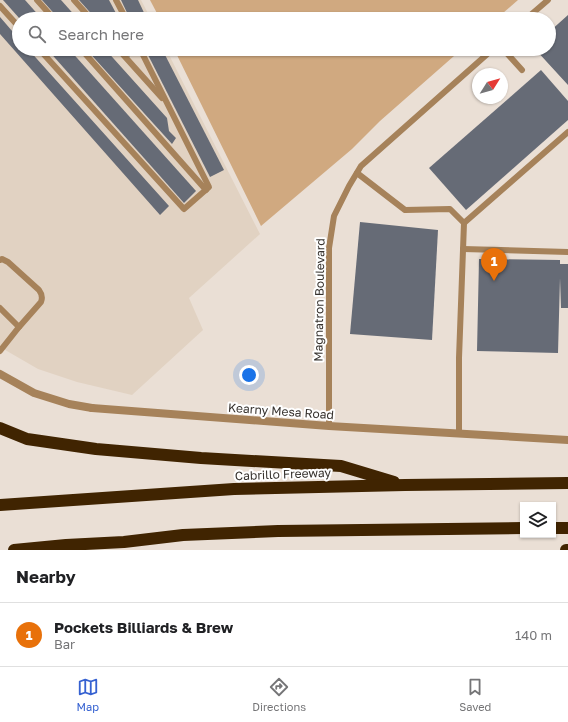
<!DOCTYPE html>
<html lang="en">
<head>
<meta charset="utf-8">
<style>
	body { margin:0; font-family:"Golos Text",sans-serif; background:#f2f2f2; color:#202124 }
	.controls { position:absolute; right:12px; bottom:12px; display:grid; overflow:hidden; border-radius:0px; box-shadow:0 1px 3px #0004 }
	.controls button { width:36px; height:36px; display:grid; place-items:center; padding:0; border:0; border-bottom:1px solid #e0e0e0; background:#fff; color:#202124; font:20px sans-serif }
	.compass { position:absolute; left:472px; top:68px; width:36px; height:36px; border-radius:50%; background:#fff; box-shadow:0 1px 3px #0004; rotate:53deg }
	.you { position:absolute; left:249px; top:375px; width:14px; height:14px; margin:-10px; border:3px solid #fff; border-radius:50%; background:#1a73e8; box-shadow:0 0 0 6px #1a73e833 }
	.badge { display:grid; place-items:center; width:26px; height:26px; border-radius:50%; background:#3561d1; color:#fff; font-size:13px; font-weight:700 }
	.pin { position:absolute; translate:-50% -33px; filter:drop-shadow(0 1px 2px #0008) }
	.pin::after { content:''; position:absolute; top:21px; width:14px; height:12px; background:inherit; clip-path:polygon(0 0,100% 0,50% 100%) }
	.list { margin:0; padding:0; list-style:none }
	h2 { display:flex; justify-content:space-between; align-items:center; height:52px; margin:0; padding:0 16px; font-size:17px }
	h2 small { font-size:13px; font-weight:400; color:#757577 }
	.list li { display:grid; grid-template-columns:26px 1fr auto; gap:12px; align-items:center; box-sizing:border-box; height:64px; padding:0 16px; border-top:1px solid #e0e0e0 }
	.list b { display:block; font-size:15px; white-space:nowrap }
	.list p { margin:0; font-size:13px; white-space:nowrap; color:#757577 }
	.list em { font-size:13px; font-style:normal; color:#757577 }
	.icon { flex:none; width:22px; height:22px; fill:none; stroke:currentColor; stroke-width:2; stroke-linecap:round; stroke-linejoin:round }
	.map { position:relative; flex:none; width:568px; height:550px; overflow:hidden }
	.search { position:absolute; background:#fff; box-shadow:0 1px 3px #0004; left:12px; right:12px; top:12px; height:44px; display:flex; align-items:center; gap:10px; box-sizing:border-box; padding:0 14px; border-radius:22px; color:#757577; font-size:15px }
	.sheet { height:116px; background:#fff }
	nav { display:flex; justify-content:space-around; align-items:center; box-sizing:border-box; height:56px; border-top:1px solid #e0e0e0; background:#fff; font-size:11px; color:#757577 }
	nav a { display:grid; justify-items:center; gap:2px }
	nav .on { color:#3561d1 }
	.map>svg:first-child { display:block }
	.built { fill:#e1d2c2 }
	.green { fill:#d0a980 }
	.building { fill:#666b76 }
	.lines { fill:none; stroke-linecap:round; stroke-linejoin:round }
	.service { stroke:#a6825a; stroke-width:6 }
	.minor { stroke:#a6825a; stroke-width:8 }
	.tertiary { stroke:#a6825a; stroke-width:8 }
	.motorway { stroke:#402401; stroke-width:12 }
	.labels { text-anchor:middle; dominant-baseline:central; stroke-width:4; stroke-linejoin:round; paint-order:stroke }
	.street-label { font-size:12px; fill:#36322e; stroke:#fff }
</style>
</head>
<body>
<div class="map">
<svg width="568" height="550" viewBox="0 0 568 550">
	<rect width="100%" height="100%" fill="#eadfd5"/>
	<!-- built -->
	<path class="built" d="M0,0H141L151,19H19V49H166L260,234L189,298L203,330L132,395L77,382L38,369L0,347Z"/>
	<!-- green -->
	<g class="green">
		<path d="M150,0H518L496,19H160Z"/>
		<path d="M174,49H462L380,121L352,149L261,226Z"/>
	</g>
	<!-- building -->
	<g class="building">
		<path d="M3,0H25L42,19H20Z"/>
		<path d="M42,0H61L78,19H59Z"/>
		<path d="M79,0H109L119,19H96Z"/>
		<path d="M121,0H138L147,19H130Z"/>
		<path d="M568,15V85L535,49H549V32Z"/>
		<path d="M0,17L19,39V49H28L169,206L160,215L0,34Z"/>
		<path d="M47,49H69L196,191L184,203Z"/>
		<path d="M86,49H105L167,118L169,131L176,138L172,144Z"/>
		<path d="M122,49H135V50L129,57Z"/>
		<path d="M145,49H162L224,170L210,177Z"/>
		<path d="M541,70L568,101V120L466,210L429,168Z"/>
		<path d="M360,222L438,230L432,340L350,334Z"/>
		<path d="M479,259L560,260V264H568V308H561L560,278L558,353L477,351Z"/>
	</g>
	<g class="lines">
		<!-- service -->
		<g class="service">
			<path d="M37,0L54,19"/>
			<path d="M74,0L91,19"/>
			<path d="M116,0L126,19"/>
			<path d="M0,6L19,27"/>
			<path d="M526,19L548,0"/>
			<path d="M39,49L184,209L209,187L140,49"/>
			<path d="M81,49L206,190"/>
			<path d="M118,49L162,98"/>
			<path d="M503,49L522,70"/>
			<path d="M357,173L405,210L450,209L464,223"/>
			<path d="M463,249L568,252"/>
			<path d="M0,260L2,259L8,262L39,290C42,294 43,297 41,302L19,327L0,351"/>
			<path d="M0,308L19,327"/>
			<path d="M329,426V248L334,216L349,186L361,166L493,49"/>
			<path d="M459,434V358L464,223L568,132"/>
		</g>
		<!-- minor -->
		<path class="minor" d="M92,408L329,426L568,440"/>
		<!-- tertiary -->
		<path class="tertiary" d="M0,374L34,393L69,404L92,408"/>
		<!-- motorway -->
		<g class="motorway">
			<path d="M0,428L27,439L96,449L201,458L341,466L394,482"/>
			<path d="M0,505L234,489L405,485L568,483"/>
			<path d="M553,528H568"/>
			<path d="M14,550L66,545L124,542L183,535L278,531L523,528"/>
			<path d="M566,550H568"/>
		</g>
	</g>
	<g class="labels">
		<!-- street labels -->
		<g class="street-label">
			<text transform="translate(319 300) rotate(-89)">Magnatron Boulevard</text>
			<text transform="translate(281 411) rotate(4)">Kearny Mesa Road</text>
			<text transform="translate(283 474) rotate(-2)">Cabrillo Freeway</text>
		</g>
	</g>
</svg>
<div class="controls">
<button><svg class="icon" aria-label="layers" viewBox="0 0 24 24"><path d="M12 4l9 5-9 5-9-5zM3 14l9 5 9-5"/></svg></button>
</div>
<svg class="compass" viewBox="-18 -18 36 36"><path d="M0-13l5 13h-10z" fill="#e53935"/><path d="M0 13l5-13h-10z" fill="#757577"/></svg>
<div class="you"></div>
<div class="pin badge" style="left:494px;top:281px;background:#e8710a">1</div>
<div class="search"><svg class="icon" aria-label="search" viewBox="0 0 24 24"><circle cx="10" cy="10" r="6"/><path d="M15 15l6 6"/></svg>Search here</div>
</div>
<section class="sheet">
<h2>Nearby<small></small></h2>
<ul class="list">
<li><span class="badge" style="background:#e8710a">1</span><div><b>Pockets Billiards &amp; Brew</b><p>Bar</p></div><em>140 m</em></li>
</ul>
</section>
<nav>
<a class="on"><svg class="icon" aria-label="map" viewBox="0 0 24 24"><path d="M3 6l6-2 6 2 6-2v14l-6 2-6-2-6 2zM9 4v14M15 6v14"/></svg>Map</a>
<a><svg class="icon" aria-label="directions" viewBox="0 0 24 24"><path d="M12 3l9 9-9 9-9-9zM9 14v-3h6M13 9l2 2-2 2"/></svg>Directions</a>
<a><svg class="icon" aria-label="saved" viewBox="0 0 24 24"><path d="M7 4h10v16l-5-4-5 4z"/></svg>Saved</a>
</nav>
</body>
</html>
